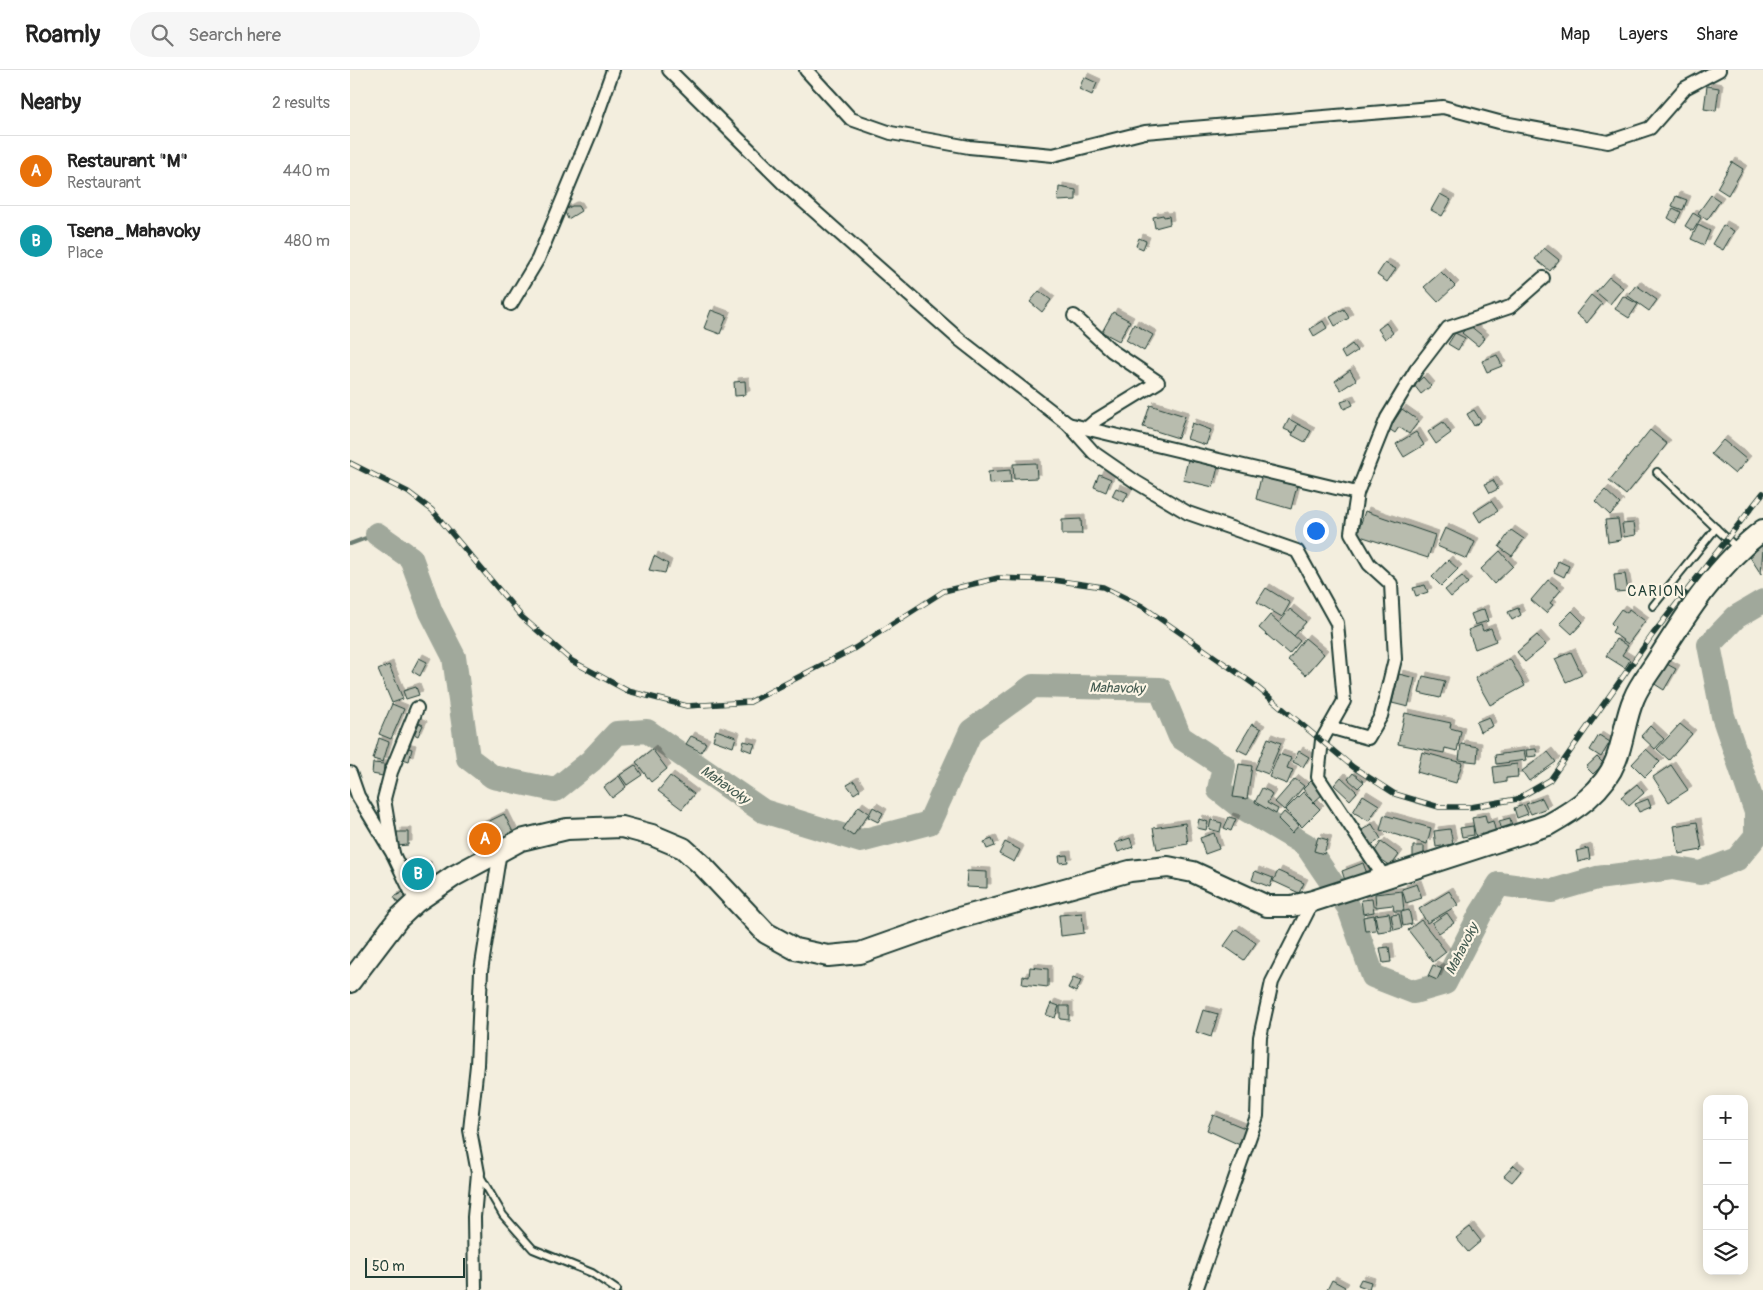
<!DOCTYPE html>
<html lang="en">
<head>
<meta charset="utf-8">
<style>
	body { margin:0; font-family:Pangolin,sans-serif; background:#f6f6f6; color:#222 }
	.controls { position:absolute; right:15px; bottom:15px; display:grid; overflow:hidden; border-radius:10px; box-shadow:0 2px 12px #0003 }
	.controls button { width:45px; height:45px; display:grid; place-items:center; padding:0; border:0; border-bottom:1px solid #e0e0e0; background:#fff; color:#222; font:25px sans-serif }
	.scale { position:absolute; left:15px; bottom:12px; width:100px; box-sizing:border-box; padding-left:5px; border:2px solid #1f3d34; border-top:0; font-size:14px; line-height:18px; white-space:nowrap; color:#1f3d34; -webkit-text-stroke:4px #fcf5e5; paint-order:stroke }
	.you { position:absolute; left:965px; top:460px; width:18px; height:18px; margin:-12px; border:4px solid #fff; border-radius:50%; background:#1a73e8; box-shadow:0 0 0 8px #1a73e833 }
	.badge { display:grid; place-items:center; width:32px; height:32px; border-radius:50%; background:#1f3d34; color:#fff; font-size:16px; font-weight:700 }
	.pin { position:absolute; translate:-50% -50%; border:2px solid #fff; box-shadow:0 1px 5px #0006 }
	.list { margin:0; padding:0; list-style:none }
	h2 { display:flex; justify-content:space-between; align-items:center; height:65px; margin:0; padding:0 20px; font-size:21px }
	h2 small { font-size:16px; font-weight:400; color:#767676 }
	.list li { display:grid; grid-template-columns:32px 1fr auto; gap:15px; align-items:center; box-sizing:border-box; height:70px; padding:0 20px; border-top:1px solid #e0e0e0 }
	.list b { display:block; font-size:19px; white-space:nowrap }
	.list p { margin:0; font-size:16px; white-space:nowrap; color:#767676 }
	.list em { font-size:16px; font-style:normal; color:#767676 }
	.icon { flex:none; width:28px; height:28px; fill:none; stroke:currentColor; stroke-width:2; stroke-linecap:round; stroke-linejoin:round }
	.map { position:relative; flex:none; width:1413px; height:1220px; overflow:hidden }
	header { display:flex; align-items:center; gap:30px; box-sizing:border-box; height:70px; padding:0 25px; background:#fff; border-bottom:1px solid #e0e0e0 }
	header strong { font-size:24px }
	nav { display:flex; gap:28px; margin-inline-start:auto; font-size:18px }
	.search { width:350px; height:45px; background:#f6f6f6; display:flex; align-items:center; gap:12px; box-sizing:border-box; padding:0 18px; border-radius:28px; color:#767676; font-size:19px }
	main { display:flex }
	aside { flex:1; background:#fff }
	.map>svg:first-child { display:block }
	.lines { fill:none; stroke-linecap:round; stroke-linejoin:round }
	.stream { stroke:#6c7d72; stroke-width:4 }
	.river { stroke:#a0a89b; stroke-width:24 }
	.building { fill:#b8bcae; stroke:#1f3d34; filter:url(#shadow) }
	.service-casing { stroke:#1f3d34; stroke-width:10 }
	.minor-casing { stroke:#1f3d34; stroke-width:16 }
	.primary-casing { stroke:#1f3d34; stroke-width:24 }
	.service { stroke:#fcf5e5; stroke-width:6 }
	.minor { stroke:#fcf5e5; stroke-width:12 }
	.primary { stroke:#fcf5e5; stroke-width:20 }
	.rail-casing { stroke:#1f3d34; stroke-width:5.5 }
	.rail { stroke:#fcf5e5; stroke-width:4; stroke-dasharray:11; stroke-linecap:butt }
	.labels { text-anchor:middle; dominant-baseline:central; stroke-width:4.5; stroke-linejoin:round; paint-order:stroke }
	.water-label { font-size:14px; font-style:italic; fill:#465d53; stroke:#fcf5e5 }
	.quarter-label { font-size:15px; letter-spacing:1px; fill:#1f3d34; stroke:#fcf5e5 }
</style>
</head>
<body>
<header>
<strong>Roamly</strong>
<div class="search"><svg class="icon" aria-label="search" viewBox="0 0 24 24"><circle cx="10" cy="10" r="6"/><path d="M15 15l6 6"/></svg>Search here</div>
<nav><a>Map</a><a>Layers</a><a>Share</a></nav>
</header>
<main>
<aside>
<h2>Nearby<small>2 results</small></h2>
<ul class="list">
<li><span class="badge" style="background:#e8710a">A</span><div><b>Restaurant &quot;M&quot;</b><p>Restaurant</p></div><em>440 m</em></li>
<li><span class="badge" style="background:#0f9aa8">B</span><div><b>Tsena_Mahavoky</b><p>Place</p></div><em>480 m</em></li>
</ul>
</aside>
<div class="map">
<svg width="1413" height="1220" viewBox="0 0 1413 1220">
	<defs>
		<filter id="shadow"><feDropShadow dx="4" dy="-4" stdDeviation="0" flood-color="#0004"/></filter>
	</defs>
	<rect width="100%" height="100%" fill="#f3eede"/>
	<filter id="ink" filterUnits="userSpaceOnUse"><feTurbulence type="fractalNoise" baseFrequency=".02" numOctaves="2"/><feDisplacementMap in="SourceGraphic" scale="10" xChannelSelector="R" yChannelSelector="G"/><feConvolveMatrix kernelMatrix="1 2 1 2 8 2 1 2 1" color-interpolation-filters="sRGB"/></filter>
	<g filter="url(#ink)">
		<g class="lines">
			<!-- stream -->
			<path class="stream" d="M0,474L27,464"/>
			<!-- river -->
			<path class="river" d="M27,464L61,488L81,542L104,587L118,688L143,707L205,720L241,691L267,663L297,661L413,741L511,771L579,753L621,661L683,616L810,619L830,667L874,696L869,720L888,735L956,775L999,838L1023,906L1064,922L1095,913L1131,843L1149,814L1202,821L1247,808L1322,798L1350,803L1387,789L1406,766V742L1373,646L1359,575L1386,547L1413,531"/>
		</g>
		<!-- building -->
		<g class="building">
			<path d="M734,7L747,13L742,25L729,19Z"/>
			<path d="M1357,16L1369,18L1366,41L1354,39Z"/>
			<path d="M1382,92L1393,99L1378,125L1367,118Z"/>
			<path d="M709,117L726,120V130L708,131Z"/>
			<path d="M1090,124L1101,130L1092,146L1081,140Z"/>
			<path d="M1361,125L1370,131L1357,150L1348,143Z"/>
			<path d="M1326,126L1337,130L1333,140L1322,136Z"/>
			<path d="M222,136H228L231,141L218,149L214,140Z"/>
			<path d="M1323,138L1331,142L1326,153L1318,148Z"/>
			<path d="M1343,143L1351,148L1343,161L1335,156Z"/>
			<path d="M813,145L814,147L819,146L820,154L805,158L803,147Z"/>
			<path d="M1348,155L1360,161L1354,175L1341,169Z"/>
			<path d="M1373,155L1384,161L1373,180L1362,174Z"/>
			<path d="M789,168L796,171L793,179L786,176Z"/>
			<path d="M1194,178L1209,190L1200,201L1185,189Z"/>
			<path d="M1035,193L1046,199L1037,212L1027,205Z"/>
			<path d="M1091,202L1105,216L1088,232L1074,217Z"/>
			<path d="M1259,207L1273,218L1260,234L1246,222Z"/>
			<path d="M1286,215L1307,230L1299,241L1278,226Z"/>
			<path d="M689,221L701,230L692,242L680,232Z"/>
			<path d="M1241,225L1252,234L1237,253L1226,244Z"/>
			<path d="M1273,226L1288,234L1279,248L1265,239Z"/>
			<path d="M994,239L999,248L985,256L980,247Z"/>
			<path d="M361,240L377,246L370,264L354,258Z"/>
			<path d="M763,242L780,251L769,271L752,262Z"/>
			<path d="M973,251L977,258L964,266L960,259Z"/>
			<path d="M1036,253L1043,263L1035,269L1028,259Z"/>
			<path d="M784,254L803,265L794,281L776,270Z"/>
			<path d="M1119,255L1135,268L1128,276L1112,263Z"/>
			<path d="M1105,263L1115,268L1108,280L1098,274Z"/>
			<path d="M1002,274L1007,281L995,289L991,282Z"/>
			<path d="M1147,285L1152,296L1137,302L1132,291Z"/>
			<path d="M1000,300L1006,310L991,320L985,311Z"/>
			<path d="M1073,307L1081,316L1071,324L1064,315Z"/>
			<path d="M395,311L396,325L385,326L384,312Z"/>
			<path d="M1000,329L1003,335L994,339L991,332Z"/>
			<path d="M800,335L835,346L828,368L793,357Z"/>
			<path d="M1052,339L1069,351L1059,364L1049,357L1045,363L1039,359Z"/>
			<path d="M1124,340L1131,351L1124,356L1117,344Z"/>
			<path d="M939,349L948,354L943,363L934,359Z"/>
			<path d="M1093,352L1101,363L1086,374L1078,362Z"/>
			<path d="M842,353L861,360L856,375L837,369Z"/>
			<path d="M948,354L961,361L955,372L942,365Z"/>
			<path d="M1300,360L1317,374L1276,425L1259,411Z"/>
			<path d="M1066,362L1074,375L1054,387L1046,374Z"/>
			<path d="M1373,370L1397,390L1385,404L1361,384Z"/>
			<path d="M838,390L868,397L863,417L833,410Z"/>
			<path d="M686,393L687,408L664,409L663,394Z"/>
			<path d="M660,400L661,413L639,414L638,402Z"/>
			<path d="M749,404L761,409L756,422L744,417Z"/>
			<path d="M911,407L947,416L941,439L906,429Z"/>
			<path d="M1143,410L1148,419L1140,423L1135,414Z"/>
			<path d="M766,418L778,423L774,432L762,426Z"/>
			<path d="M1255,420L1270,434L1260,445L1245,431Z"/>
			<path d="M1141,431L1148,441L1130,452L1124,442Z"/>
			<path d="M1015,441L1085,465L1078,488L1007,465Z"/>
			<path d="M731,449L732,464H712V450Z"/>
			<path d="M1268,449L1271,470L1258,472L1255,450Z"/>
			<path d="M1284,453L1286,465L1274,467L1272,454Z"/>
			<path d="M1095,458L1125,472L1117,489L1087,476Z"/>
			<path d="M1161,460L1174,469L1162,486L1149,477Z"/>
			<path d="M1411,475L1413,478L1411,504L1398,484Z"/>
			<path d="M1150,481L1163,496L1144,514L1131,499Z"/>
			<path d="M304,486L318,494L315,503L299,500Z"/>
			<path d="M1098,490L1108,499L1091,516L1082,507Z"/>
			<path d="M1208,491L1219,496L1214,507L1204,502Z"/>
			<path d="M1275,504L1278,521L1266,522L1264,505Z"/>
			<path d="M1112,506L1118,513L1101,527L1095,520Z"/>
			<path d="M1198,510L1211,520L1200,533L1203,535L1196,543L1181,530Z"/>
			<path d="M1075,515L1078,522L1066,526L1063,518Z"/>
			<path d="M916,518L940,533L932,547L907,532Z"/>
			<path d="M1168,538L1171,545L1162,550L1158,542Z"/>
			<path d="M940,539L956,552L944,566L929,553Z"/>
			<path d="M1134,539L1138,551L1125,555L1121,544Z"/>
			<path d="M1271,539L1277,543L1279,539L1295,551L1278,574L1262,562L1265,557L1261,553Z"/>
			<path d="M1222,541L1233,552L1222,564L1210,553Z"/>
			<path d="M920,545L950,571L939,584L909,558Z"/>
			<path d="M1131,555L1133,561L1141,558L1146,571L1125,579L1118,560Z"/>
			<path d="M1187,565L1196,575L1175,592L1167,582Z"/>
			<path d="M955,568L974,584L956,605L938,590Z"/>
			<path d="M1266,569L1278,576L1272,585L1280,590L1275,598L1256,586Z"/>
			<path d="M1221,582L1232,605L1216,612L1205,589Z"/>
			<path d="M69,588L77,592L70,606L62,601Z"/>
			<path d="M1160,589L1175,616L1140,635L1125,608Z"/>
			<path d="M1315,593L1326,599L1314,620L1303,613Z"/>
			<path d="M39,595L53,629L42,633L28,600Z"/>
			<path d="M1049,604L1065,608L1058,637L1042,633Z"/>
			<path d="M1073,606L1095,611L1090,628L1069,623Z"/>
			<path d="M66,617L69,625L56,629L53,621Z"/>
			<path d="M42,634L54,639L41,669L29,664Z"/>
			<path d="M1055,643L1101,653L1100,658L1111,661L1107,681L1095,678L1094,683L1048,674Z"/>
			<path d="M1139,647L1143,656L1130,662L1126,652Z"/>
			<path d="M67,652L73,655L68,666L62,663Z"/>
			<path d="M902,654L911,659L897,684L887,679Z"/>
			<path d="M1330,654L1342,664L1319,690L1307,679Z"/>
			<path d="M1300,656L1314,669L1305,679L1291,666Z"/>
			<path d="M366,660L386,667L383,677L363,670Z"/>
			<path d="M1249,665L1260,672L1251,687L1240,680Z"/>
			<path d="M341,666L356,673L351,682L336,674Z"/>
			<path d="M29,668L39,672L33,692L23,689Z"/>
			<path d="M918,668L931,673L918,704L905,699Z"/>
			<path d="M394,671L405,674L402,682L392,678Z"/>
			<path d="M1111,674L1128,677L1127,692L1109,690Z"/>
			<path d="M54,677L62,679L59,691L50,688Z"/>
			<path d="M302,679L317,699L301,712L286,692Z"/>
			<path d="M1186,679L1187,686L1177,687L1176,680Z"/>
			<path d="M1296,679L1310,692L1295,707L1282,694Z"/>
			<path d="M949,681L959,687L953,697L943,692Z"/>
			<path d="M1174,681L1176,690L1146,694L1145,685Z"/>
			<path d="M1072,682L1112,693L1106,713L1067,702Z"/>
			<path d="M1198,682L1206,692L1179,711L1172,701Z"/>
			<path d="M929,684L941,688L937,698L943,700L937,714L919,707Z"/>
			<path d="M1247,687L1254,694L1243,704L1236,697Z"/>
			<path d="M23,693L34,694L33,706L22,704Z"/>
			<path d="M889,694L902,696L897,729L883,727Z"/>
			<path d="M1167,694L1168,707L1156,708V712L1145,714L1143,697Z"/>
			<path d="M285,695L292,705L277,715L270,705Z"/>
			<path d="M1321,695L1338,720L1319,732L1303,707Z"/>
			<path d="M1003,703L1014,712L1008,718L998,709Z"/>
			<path d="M269,706L276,717L262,728L254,717Z"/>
			<path d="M320,706L344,724L332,739L308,721Z"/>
			<path d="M991,707L1007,722L1000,730L984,715Z"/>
			<path d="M945,709L954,716L934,740L925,732Z"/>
			<path d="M504,711L510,720L504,724L497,715Z"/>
			<path d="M961,711L973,724L964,732L953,719Z"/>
			<path d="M1287,714L1294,723L1279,736L1271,727Z"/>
			<path d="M912,718L920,722L922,725L917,733L928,739L926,744L905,732Z"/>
			<path d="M953,722L970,739L952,757L935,740Z"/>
			<path d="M1013,725L1029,735L1019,751L1003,742Z"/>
			<path d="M1192,728L1197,738L1181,744L1176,734Z"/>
			<path d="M1298,729L1301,737L1289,742L1285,734Z"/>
			<path d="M1174,735L1178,744L1167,748L1164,738Z"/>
			<path d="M509,736L519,743L503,766L493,759Z"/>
			<path d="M523,737L533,743L528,752L518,747Z"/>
			<path d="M934,742L949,755L942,763L928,749Z"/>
			<path d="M154,744L163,762L128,779L119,761Z"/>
			<path d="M1034,745L1081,758L1077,774L1030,760Z"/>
			<path d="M1135,745L1137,753L1143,751L1146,763L1126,768L1122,748Z"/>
			<path d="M879,747L886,749L881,761L874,758Z"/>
			<path d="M1160,748L1162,757L1152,760L1149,751Z"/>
			<path d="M849,749L858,752L856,760L847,758Z"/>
			<path d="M861,750L872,753L870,762L859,759Z"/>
			<path d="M1347,752L1352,780L1329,784L1324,756Z"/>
			<path d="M835,753L838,774L807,779L803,758Z"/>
			<path d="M1022,754L1031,769L1021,775L1012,760Z"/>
			<path d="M1123,756L1124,765L1112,767L1110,758Z"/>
			<path d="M1100,759L1103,774L1086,777L1084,761Z"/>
			<path d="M47,762H58V775L47,776Z"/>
			<path d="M864,763L869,779L855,784L850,768Z"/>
			<path d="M968,767L978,770L974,784L964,781Z"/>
			<path d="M780,768L783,777L768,782L765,773Z"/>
			<path d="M642,769L645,776L637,779L634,772Z"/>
			<path d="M655,772L670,780L664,792L649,784Z"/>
			<path d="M1031,772L1049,785L1041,796L1023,784Z"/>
			<path d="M1063,776H1074V787L1063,788Z"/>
			<path d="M1238,778L1240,789L1228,792L1226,781Z"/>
			<path d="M717,785L718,792L710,793L709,786Z"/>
			<path d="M1013,793L1018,806L996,814L992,801Z"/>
			<path d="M77,795L80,808L65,811L66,814L60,816L56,801Z"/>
			<path d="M617,801L637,802V818L616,817Z"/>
			<path d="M905,801L923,808L920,817L902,810Z"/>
			<path d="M928,801L954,813L949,823L923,811Z"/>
			<path d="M1067,814L1072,828L1056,833L1052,819Z"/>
			<path d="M1052,821L1054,841H1044L1043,835L1026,837L1025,824Z"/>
			<path d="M1099,821L1108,835L1077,853L1069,839Z"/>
			<path d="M53,822L56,828L48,833L44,827Z"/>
			<path d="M1022,829L1024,842L1013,844L1011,830Z"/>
			<path d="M1059,840L1062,854L1053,856L1051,842Z"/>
			<path d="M732,843L734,863L711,866L709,845Z"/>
			<path d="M1039,843L1042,860L1028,862L1025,845Z"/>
			<path d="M1097,843L1104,853L1089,863L1082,853Z"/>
			<path d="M1049,844L1052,858L1044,860L1041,845Z"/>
			<path d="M1024,845L1026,860L1015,861L1013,847Z"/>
			<path d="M1071,850L1096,882L1083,892L1058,860Z"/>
			<path d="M886,859L906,873L894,890L874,876Z"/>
			<path d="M1039,877L1041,892L1033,893L1030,878Z"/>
			<path d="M1083,895L1092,899L1087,910L1078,906Z"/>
			<path d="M680,897L698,899V917L672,914L673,906L679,907Z"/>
			<path d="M723,908L731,911L726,922L718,918Z"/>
			<path d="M701,933L709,936L705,948L696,945Z"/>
			<path d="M710,936H719V950L710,949Z"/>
			<path d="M853,940L868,944L861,967L846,962Z"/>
			<path d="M863,1045L897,1059L890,1075L857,1060Z"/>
			<path d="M1164,1095L1171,1101L1162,1112L1154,1106Z"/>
			<path d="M1120,1157L1131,1171L1118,1182L1106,1168Z"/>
			<path d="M1011,1209L1021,1212L1019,1219L1008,1215Z"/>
			<path d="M982,1210L995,1217L993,1220H977Z"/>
		</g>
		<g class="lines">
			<!-- service casing -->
			<g class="service-casing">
				<g id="service">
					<path d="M1307,402L1388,479"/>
					<path d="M1303,536L1366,458"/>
					<path d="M129,1104L153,1145L183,1179L242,1203L267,1220"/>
				</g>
			</g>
			<!-- minor casing -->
			<g class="minor-casing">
				<g id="minor">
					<path d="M319,0L435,115L610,270L718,354L744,383L786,412L838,443L947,481L987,553L994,631L972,670L968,707L1034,807"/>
					<path d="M456,0L501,49L541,63L619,77L703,85L795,62L1093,37L1149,52L1258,72L1300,58L1335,18L1369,0"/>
					<path d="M161,234L188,189L242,59L263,0"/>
					<path d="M724,246L762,281L808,312L746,350L737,358"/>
					<path d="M718,354L1007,423L1001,463L1019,494L1041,514L1045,589L1031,646L1018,668L979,657"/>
					<path d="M1007,423L1037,348L1066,300L1098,258L1160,237L1193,208"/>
					<path d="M0,703L8,726L43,784L66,832"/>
					<path d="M43,784L34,729L41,702L67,638"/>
					<path d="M125,1220L124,1147L128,1103L120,1060L127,995L131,901L150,781"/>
					<path d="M846,1220L907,1046L910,967L922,912L963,831"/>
				</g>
			</g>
			<!-- primary casing -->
			<g class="primary-casing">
				<path id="primary" d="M0,912L48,849L66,832L104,806L171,770L217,759L272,757L302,765L333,778L353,796L416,863L445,879L478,886L510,883L609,848L780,801L818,797L843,802L917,836H942L963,831L1198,755C1225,740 1254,721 1266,690C1274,670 1275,648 1284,628C1289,615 1300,602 1308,589C1337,543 1368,494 1413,460"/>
			</g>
			<!-- service -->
			<use href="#service" class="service"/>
			<!-- minor -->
			<use href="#minor" class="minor"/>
			<!-- primary -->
			<use href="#primary" class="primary"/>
			<!-- rail casing -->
			<g class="rail-casing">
				<path id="rail" d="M0,393L58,422L82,440L172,547L222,591L278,621L337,636L400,632L505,578L594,521L648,508L703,510L753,517L792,536L902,613L1003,697L1045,724L1089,737H1121L1167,729L1200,710L1303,564L1413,423"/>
			</g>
			<!-- rail -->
			<use href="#rail" class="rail"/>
		</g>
	</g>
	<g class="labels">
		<!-- water labels -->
		<g class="water-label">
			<text transform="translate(767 618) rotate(1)">Mahavoky</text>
			<text transform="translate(375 715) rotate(35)">Mahavoky</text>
			<text transform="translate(1112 879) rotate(-63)">Mahavoky</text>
		</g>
		<!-- quarter labels -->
		<g class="quarter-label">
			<text x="1306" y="521">CARION</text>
		</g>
	</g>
</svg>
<div class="controls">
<button>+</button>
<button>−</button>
<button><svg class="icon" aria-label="locate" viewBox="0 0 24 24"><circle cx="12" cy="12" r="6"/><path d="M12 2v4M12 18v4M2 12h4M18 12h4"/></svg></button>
<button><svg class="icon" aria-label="layers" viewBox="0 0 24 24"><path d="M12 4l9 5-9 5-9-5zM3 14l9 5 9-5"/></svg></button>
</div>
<div class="scale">50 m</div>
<div class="you"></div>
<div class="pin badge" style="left:135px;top:769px;background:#e8710a">A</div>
<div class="pin badge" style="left:68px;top:804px;background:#0f9aa8">B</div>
</div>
</main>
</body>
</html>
